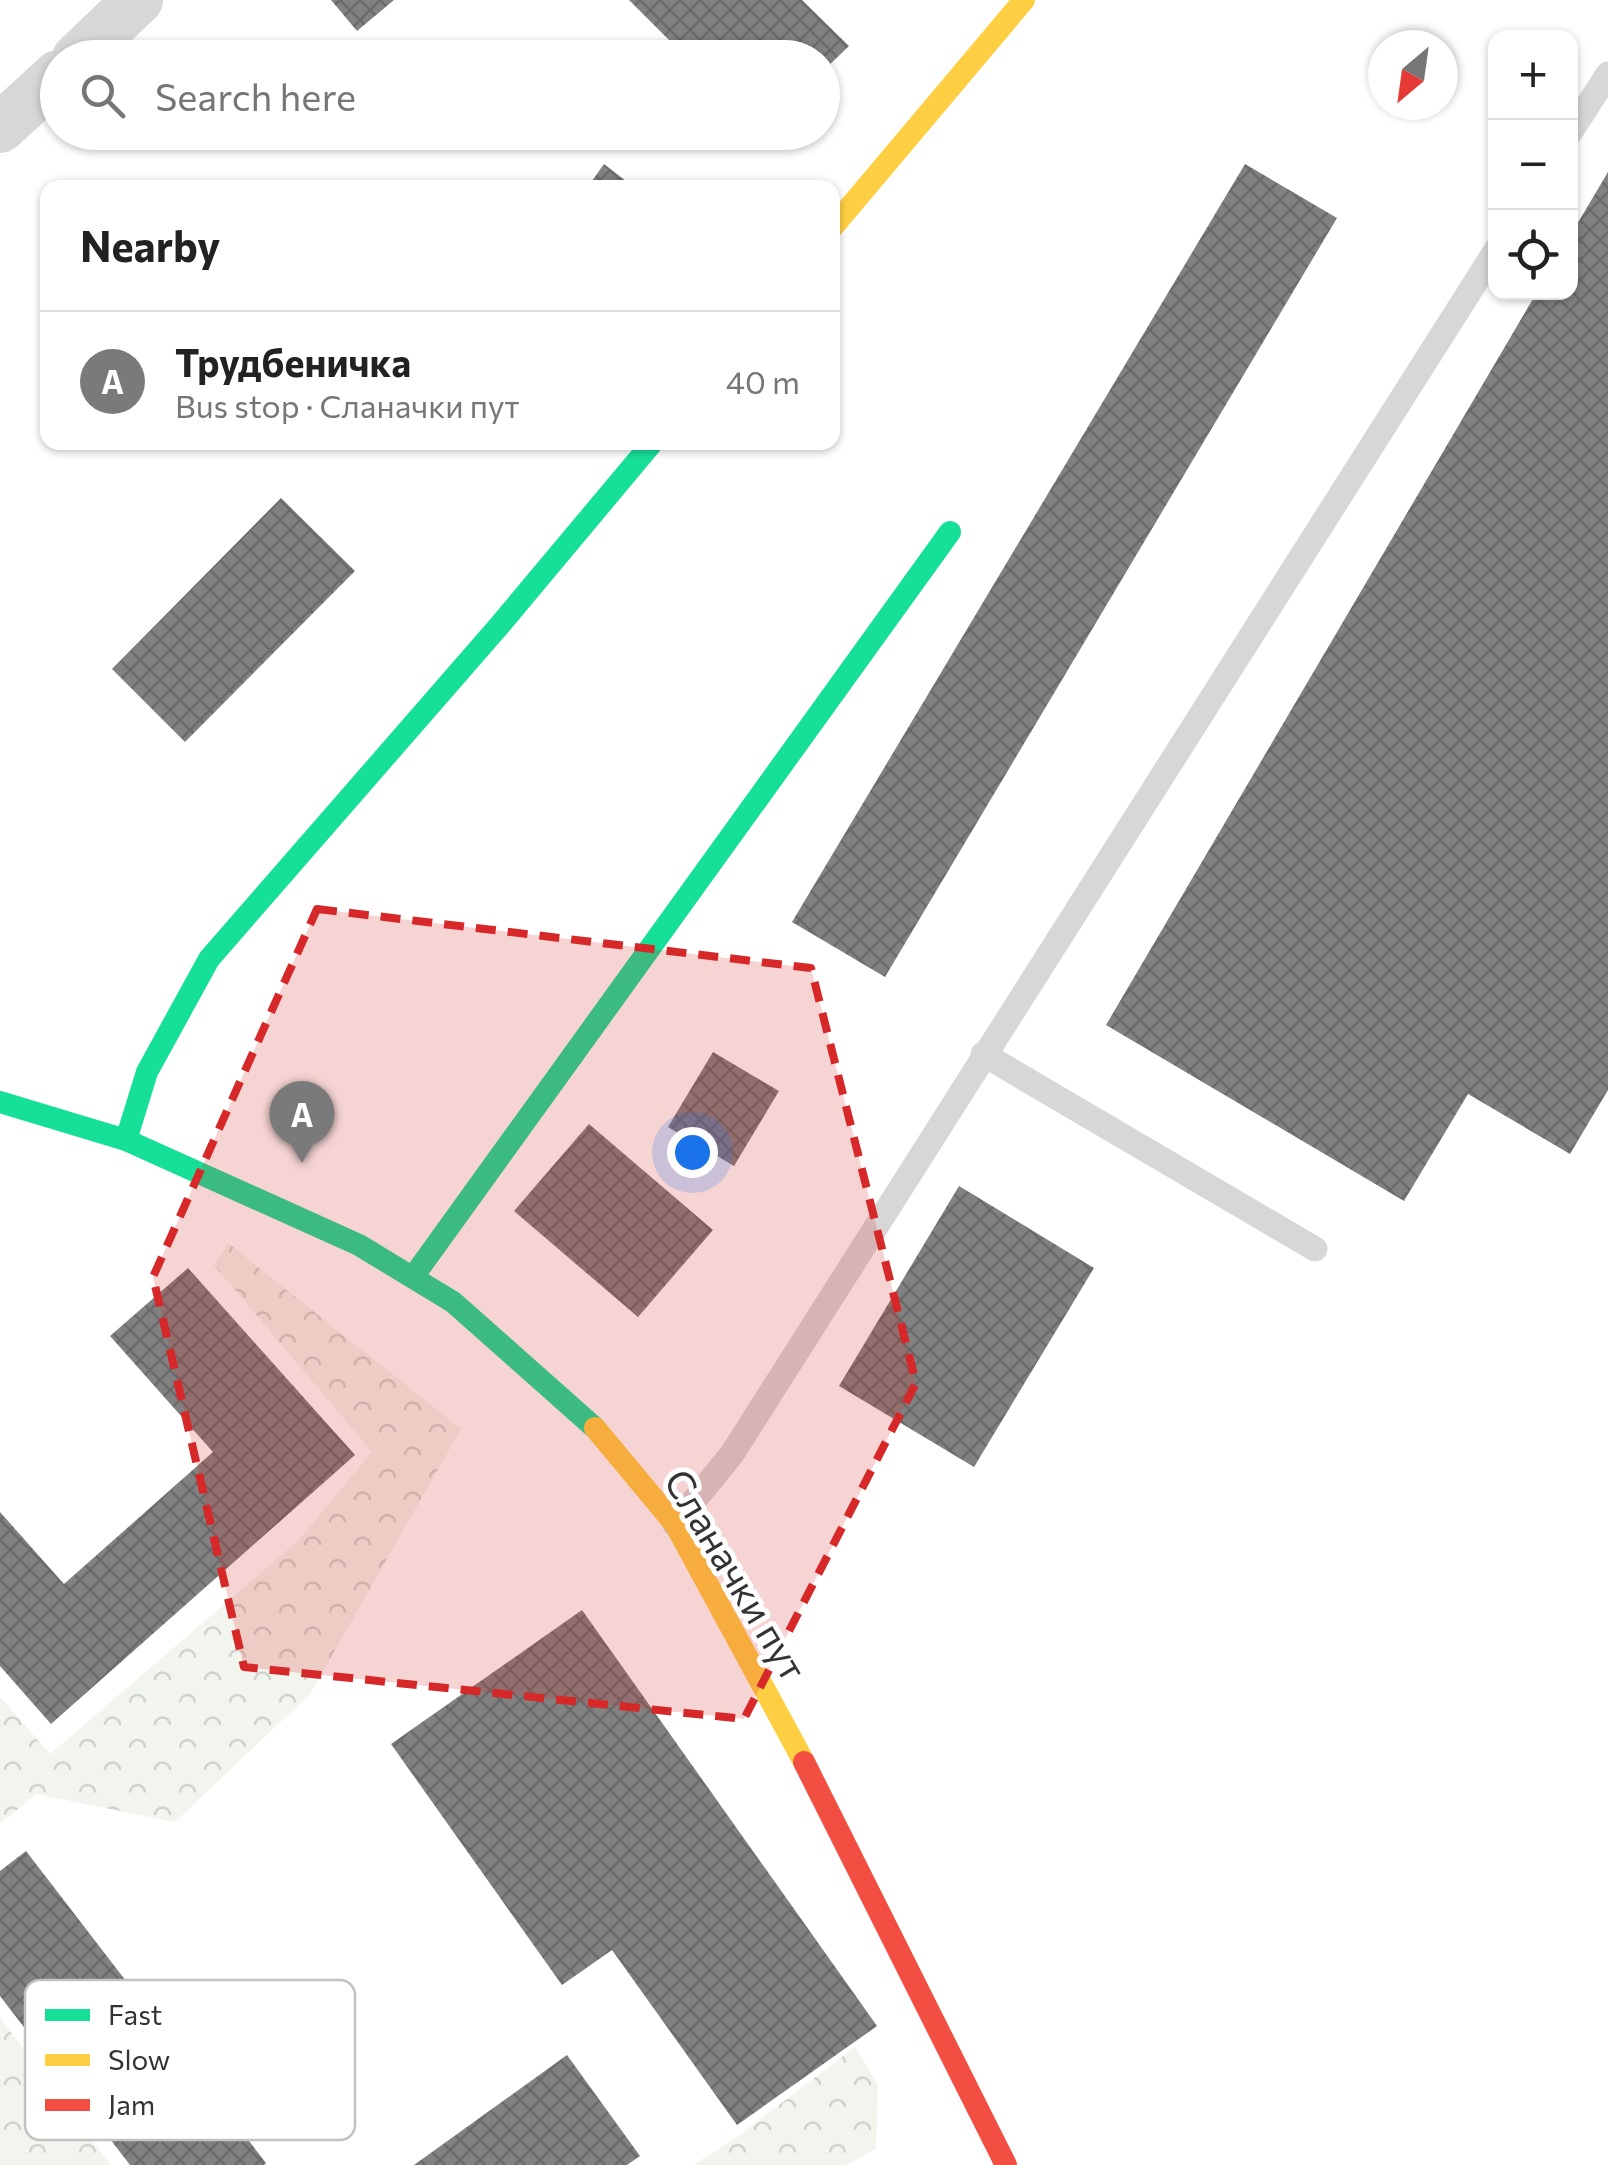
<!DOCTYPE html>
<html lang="en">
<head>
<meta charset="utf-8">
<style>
	body { margin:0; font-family:Commissioner,sans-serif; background:#f2f2f2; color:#222 }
	.controls { position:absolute; right:30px; top:30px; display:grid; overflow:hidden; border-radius:20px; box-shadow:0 2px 8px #0004 }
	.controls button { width:90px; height:90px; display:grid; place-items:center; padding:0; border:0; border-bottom:2px solid #e0e0e0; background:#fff; color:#222; font:50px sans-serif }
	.compass { position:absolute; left:1368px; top:30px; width:90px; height:90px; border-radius:50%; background:#fff; box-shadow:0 2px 8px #0004; rotate:209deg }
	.you { position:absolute; left:692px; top:1152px; width:35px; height:35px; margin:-25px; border:8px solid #fff; border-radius:50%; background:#1a73e8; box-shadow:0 0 0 15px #1a73e833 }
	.badge { display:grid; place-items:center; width:65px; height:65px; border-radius:50%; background:#7a7a7a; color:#fff; font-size:32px; font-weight:700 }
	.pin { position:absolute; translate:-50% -82px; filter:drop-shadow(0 2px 5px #0008) }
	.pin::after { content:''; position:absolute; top:52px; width:35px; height:30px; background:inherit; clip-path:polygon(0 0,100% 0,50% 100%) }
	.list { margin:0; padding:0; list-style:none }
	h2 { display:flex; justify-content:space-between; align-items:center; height:130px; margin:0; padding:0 40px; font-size:42px }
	h2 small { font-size:32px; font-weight:400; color:#767676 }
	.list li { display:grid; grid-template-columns:65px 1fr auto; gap:30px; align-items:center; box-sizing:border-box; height:140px; padding:0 40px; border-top:2px solid #e0e0e0 }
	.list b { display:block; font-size:38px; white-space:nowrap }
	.list p { margin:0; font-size:32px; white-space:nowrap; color:#767676 }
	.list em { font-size:32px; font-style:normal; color:#767676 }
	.icon { flex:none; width:55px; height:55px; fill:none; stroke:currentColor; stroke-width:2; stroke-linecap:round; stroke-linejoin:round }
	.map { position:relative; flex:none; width:1608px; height:2165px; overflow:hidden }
	.search { position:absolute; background:#fff; box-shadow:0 2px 8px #0004; left:40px; top:40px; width:800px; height:110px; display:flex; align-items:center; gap:25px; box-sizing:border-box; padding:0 35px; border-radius:55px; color:#767676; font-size:38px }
	.panel { position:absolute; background:#fff; box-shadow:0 2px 8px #0004; left:40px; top:180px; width:800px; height:270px; border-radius:20px }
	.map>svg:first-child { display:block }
	.forest { fill:url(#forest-crowns) }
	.building { fill:url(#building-cross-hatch) }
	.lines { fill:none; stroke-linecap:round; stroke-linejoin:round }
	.lane { stroke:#d7d7d7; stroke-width:25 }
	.street { stroke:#d7d7d7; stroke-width:50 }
	.fast { stroke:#16e098; stroke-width:22 }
	.slow { stroke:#ffcf43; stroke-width:22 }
	.jam { stroke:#f24e42; stroke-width:22 }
	.marked { fill:#d62828; fill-opacity:0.2; stroke:#d62828; stroke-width:8; stroke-dasharray:20 12; stroke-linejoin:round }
	.labels { text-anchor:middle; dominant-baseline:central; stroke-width:10; stroke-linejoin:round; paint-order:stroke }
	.street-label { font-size:38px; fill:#333; stroke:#fff }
	.key { fill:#fff; stroke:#c2c2c2; stroke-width:2.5 }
	.key-label { font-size:28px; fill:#333 }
</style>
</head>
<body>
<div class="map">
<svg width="1608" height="2165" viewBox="0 0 1608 2165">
	<defs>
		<pattern id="forest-crowns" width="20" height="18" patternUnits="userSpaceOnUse" patternTransform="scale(2.5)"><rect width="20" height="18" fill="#f2f5ed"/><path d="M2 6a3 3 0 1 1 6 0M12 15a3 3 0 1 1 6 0" fill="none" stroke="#d0d2cc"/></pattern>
		<pattern id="building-cross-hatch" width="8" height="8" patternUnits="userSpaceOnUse" patternTransform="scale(2.5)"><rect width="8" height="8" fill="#818181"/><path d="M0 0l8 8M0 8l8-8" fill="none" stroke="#6a6a6a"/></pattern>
	</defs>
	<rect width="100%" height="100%" fill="#fff"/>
	<!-- forest -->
	<g class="forest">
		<path d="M228,1243L461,1429L310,1694L175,1822L36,1794L0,1824V1697L50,1754L299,1540L372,1452L214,1265Z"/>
		<path d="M0,2018L111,2165H0Z"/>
		<path d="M855,2047L878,2085L876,2149L846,2165H693L736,2138Z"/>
	</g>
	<!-- building -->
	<g class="building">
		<path d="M331,0H394L357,31Z"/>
		<path d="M629,0H802L849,46L822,72V58H687Z"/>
		<path d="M604,164L635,188H587Z"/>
		<path d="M1245,164L1337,218L885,977L792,922Z"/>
		<path d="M1608,172V1090L1570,1154L1468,1094L1404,1201L1106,1025L1537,292H1570V236Z"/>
		<path d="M281,498L355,571L185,742L112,669Z"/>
		<path d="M713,1052L779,1091L734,1166L668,1127Z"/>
		<path d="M589,1124L713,1230L638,1317L514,1211Z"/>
		<path d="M959,1186L1094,1268L974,1467L839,1386Z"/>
		<path d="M188,1268L355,1455L51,1724L0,1666V1512L64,1584L213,1452L110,1336Z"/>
		<path d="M582,1610L877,2026L737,2125L612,1950L562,1985L391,1744Z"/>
		<path d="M26,1851L266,2163L264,2165H130L0,1996V1871Z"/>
		<path d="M567,2055L640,2156L627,2165H414Z"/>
	</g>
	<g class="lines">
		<!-- lane -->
		<g class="lane">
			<path d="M1570,133L1608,74"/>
			<path d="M983,1054L1315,1249"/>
			<path d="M675,1524L732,1454L1496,250"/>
		</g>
		<!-- street -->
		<g class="street">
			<path d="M77,58L138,0"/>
			<path d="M0,128L58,75"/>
		</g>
		<!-- fast -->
		<g class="fast">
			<path d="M0,1102L126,1140L359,1245L453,1302L595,1428"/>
			<path d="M126,1140L147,1072L209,959L499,626L653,442"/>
			<path d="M413,1277L950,532"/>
		</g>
		<!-- slow -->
		<g class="slow">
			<path d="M832,228L1024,0"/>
			<path d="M595,1428L675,1524L804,1762"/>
		</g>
		<!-- jam -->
		<path class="jam" d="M804,1762L1006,2165"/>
	</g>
	<!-- marked area -->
	<path class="marked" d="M317,909L811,968L916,1383L744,1719L244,1667L153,1277Z"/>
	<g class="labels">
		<!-- street labels -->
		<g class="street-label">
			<text transform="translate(737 1574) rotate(59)">Сланачки пут</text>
		</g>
	</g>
	<!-- legend -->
	<rect x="25" y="1980" width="330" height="160" rx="15" class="key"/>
	<rect x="45" y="2009" width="45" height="12" fill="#16e098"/>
	<rect x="45" y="2054" width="45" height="12" fill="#ffcf43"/>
	<rect x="45" y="2099" width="45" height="12" fill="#f24e42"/>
	<g class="key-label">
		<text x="108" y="2025">Fast</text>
		<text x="108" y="2070">Slow</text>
		<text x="108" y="2115">Jam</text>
	</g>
</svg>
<div class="controls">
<button>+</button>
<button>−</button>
<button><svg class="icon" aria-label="locate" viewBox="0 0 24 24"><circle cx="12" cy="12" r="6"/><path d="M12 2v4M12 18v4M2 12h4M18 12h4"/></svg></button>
</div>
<svg class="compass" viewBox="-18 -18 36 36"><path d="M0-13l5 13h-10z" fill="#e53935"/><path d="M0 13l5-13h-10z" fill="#767676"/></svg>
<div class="you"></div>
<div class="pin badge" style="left:302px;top:1163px">A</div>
<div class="search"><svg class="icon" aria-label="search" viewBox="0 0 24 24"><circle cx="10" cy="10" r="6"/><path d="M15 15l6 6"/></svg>Search here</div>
<section class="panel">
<h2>Nearby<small></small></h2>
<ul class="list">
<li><span class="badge">A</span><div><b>Трудбеничка</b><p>Bus stop · Сланачки пут</p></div><em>40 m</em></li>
</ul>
</section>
</div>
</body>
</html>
